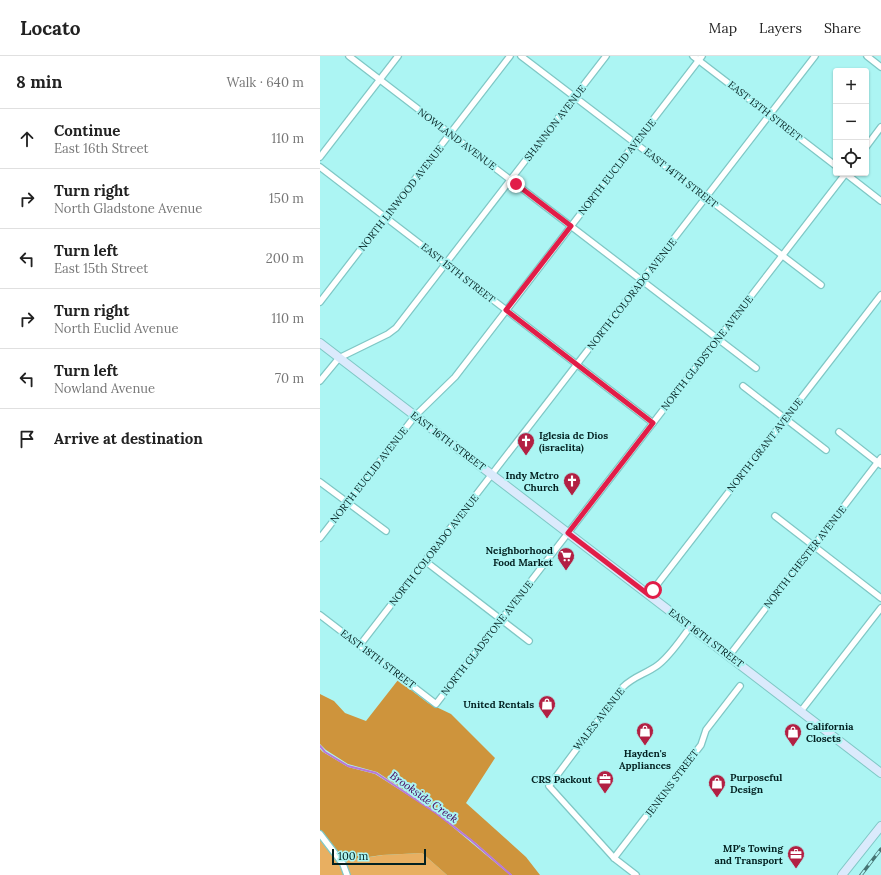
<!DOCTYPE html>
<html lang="en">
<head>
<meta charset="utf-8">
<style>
	body { margin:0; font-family:Lora,serif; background:#f2f2f2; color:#222 }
	.controls { position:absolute; right:12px; top:12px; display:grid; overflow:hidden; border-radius:4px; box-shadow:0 1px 3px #0004 }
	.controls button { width:36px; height:36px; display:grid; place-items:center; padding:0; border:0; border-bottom:1px solid #e0e0e0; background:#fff; color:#222; font:20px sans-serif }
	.scale { position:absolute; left:12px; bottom:10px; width:94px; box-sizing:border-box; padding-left:4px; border:2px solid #032121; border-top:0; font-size:11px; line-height:14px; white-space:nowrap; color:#032121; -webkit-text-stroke:3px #acf5f3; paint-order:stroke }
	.stop { position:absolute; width:12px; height:12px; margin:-9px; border:3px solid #e11d48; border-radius:50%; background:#fff }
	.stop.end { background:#e11d48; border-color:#fff; box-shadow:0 1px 4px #0008 }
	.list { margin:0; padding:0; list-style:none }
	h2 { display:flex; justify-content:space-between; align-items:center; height:52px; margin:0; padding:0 16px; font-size:17px }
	h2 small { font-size:13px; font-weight:400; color:#767676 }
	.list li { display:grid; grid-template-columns:26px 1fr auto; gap:12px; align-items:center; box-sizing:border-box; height:60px; padding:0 16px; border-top:1px solid #e0e0e0 }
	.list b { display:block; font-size:15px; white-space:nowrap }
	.list p { margin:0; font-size:13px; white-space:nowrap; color:#767676 }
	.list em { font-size:13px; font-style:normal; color:#767676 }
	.icon { flex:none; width:22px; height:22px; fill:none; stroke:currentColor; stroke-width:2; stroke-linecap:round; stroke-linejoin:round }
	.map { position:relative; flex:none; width:561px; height:819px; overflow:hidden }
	header { display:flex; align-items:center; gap:24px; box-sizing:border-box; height:56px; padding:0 20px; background:#fff; border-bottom:1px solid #e0e0e0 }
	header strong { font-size:19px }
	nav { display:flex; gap:22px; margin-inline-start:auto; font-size:14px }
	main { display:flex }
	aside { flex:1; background:#fff }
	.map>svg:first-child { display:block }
	.green { fill:#e8af61 }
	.forest { fill:#ce943c }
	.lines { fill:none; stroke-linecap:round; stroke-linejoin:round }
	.stream { stroke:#b977d8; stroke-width:2 }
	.street-casing { stroke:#7fc7c5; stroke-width:8 }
	.secondary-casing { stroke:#7fc7c5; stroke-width:10 }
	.street { stroke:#fff; stroke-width:5.5 }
	.secondary { stroke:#dbeafc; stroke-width:8 }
	.rail-casing { stroke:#467574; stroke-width:3.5 }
	.rail { stroke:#acf5f3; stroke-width:2; stroke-dasharray:6; stroke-linecap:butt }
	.route { stroke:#e11d48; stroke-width:5 }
	.labels { text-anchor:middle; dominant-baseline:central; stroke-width:4; stroke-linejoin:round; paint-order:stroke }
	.street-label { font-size:10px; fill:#032121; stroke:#acf5f3 }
	.poi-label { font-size:10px; font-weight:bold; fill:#032121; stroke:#acf5f3; text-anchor:end }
	.water-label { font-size:11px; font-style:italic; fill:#45005d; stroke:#acf5f3 }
</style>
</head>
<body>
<header>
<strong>Locato</strong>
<nav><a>Map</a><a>Layers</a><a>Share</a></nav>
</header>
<main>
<aside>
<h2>8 min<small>Walk · 640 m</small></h2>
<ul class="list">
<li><svg class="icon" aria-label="ahead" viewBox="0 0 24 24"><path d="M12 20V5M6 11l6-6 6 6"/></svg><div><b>Continue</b><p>East 16th Street</p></div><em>110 m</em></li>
<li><svg class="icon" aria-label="right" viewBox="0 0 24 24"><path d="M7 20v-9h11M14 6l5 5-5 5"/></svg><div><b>Turn right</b><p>North Gladstone Avenue</p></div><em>150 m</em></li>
<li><svg class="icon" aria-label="left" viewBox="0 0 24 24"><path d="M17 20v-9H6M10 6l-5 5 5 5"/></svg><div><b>Turn left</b><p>East 15th Street</p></div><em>200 m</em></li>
<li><svg class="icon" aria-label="right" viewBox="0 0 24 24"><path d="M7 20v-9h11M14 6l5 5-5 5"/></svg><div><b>Turn right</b><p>North Euclid Avenue</p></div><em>110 m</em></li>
<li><svg class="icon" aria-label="left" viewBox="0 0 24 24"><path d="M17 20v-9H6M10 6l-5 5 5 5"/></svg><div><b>Turn left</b><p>Nowland Avenue</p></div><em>70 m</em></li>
<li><svg class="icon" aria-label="arrive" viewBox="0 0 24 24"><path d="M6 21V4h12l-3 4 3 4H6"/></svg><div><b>Arrive at destination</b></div></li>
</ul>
</aside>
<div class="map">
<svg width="561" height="819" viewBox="0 0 561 819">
	<rect width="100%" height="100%" fill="#acf5f3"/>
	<!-- green -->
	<path class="green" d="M0,784L17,806L63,799L102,797L127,819H0Z"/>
	<!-- forest -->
	<g class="forest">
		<path d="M78,624L108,647L131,658L175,702L146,747L206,801L220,819H192L157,788L117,756L57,716L28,708L6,694L0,688V638L14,645L25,657L46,665Z"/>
		<path d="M0,693L3,696L28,711L55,718L116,757L190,819H127L102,797L62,799L22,805L0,774Z"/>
	</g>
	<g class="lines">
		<!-- stream -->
		<path class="stream" d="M0,690L5,696L28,710L56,717L116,757L151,784L191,819"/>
		<!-- street casing -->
		<g class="street-casing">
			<g id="street">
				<path d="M29,0L436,312"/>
				<path d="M201,0L501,229"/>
				<path d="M373,0L516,110"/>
				<path d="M547,0L561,11"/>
				<path d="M546,91L561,71"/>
				<path d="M0,101L78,0"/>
				<path d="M0,111L333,367"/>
				<path d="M525,117L561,145"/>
				<path d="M0,246L190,0"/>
				<path d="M0,325L19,302L68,278L76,272L286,0"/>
				<path d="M423,330L506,394"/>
				<path d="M519,376L561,409"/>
				<path d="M0,426L66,475"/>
				<path d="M455,460L561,542"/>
				<path d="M0,482L95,360L135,321L382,0"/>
				<path d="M105,505L209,585"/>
				<path d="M329,539L561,239"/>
				<path d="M0,559L116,648L526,117"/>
				<path d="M40,589L495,0"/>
				<path d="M409,600L561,402"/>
				<path d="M481,655L561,552"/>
				<path d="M0,778L23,808L27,819"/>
				<path d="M294,802L381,689L386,674L420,630"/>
				<path d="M316,819L294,802L229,730L303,631C314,620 326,618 338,609C351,599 360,584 371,570"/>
			</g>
		</g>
		<!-- secondary casing -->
		<g class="secondary-casing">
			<g id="secondary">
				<path d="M0,287L561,717"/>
				<path d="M522,819L561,770"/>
			</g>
		</g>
		<!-- street -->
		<use href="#street" class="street"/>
		<!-- secondary -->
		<use href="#secondary" class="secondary"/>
		<!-- rail casing -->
		<g class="rail-casing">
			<path id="rail" d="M541,819L561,793"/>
		</g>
		<!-- rail -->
		<use href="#rail" class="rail"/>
	</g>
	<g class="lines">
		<!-- route -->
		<path class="route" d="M196,128L251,170L186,254L333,367L248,477L329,539L333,534"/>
	</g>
	<!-- icons -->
	<defs>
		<g id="church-pin" transform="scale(0.9)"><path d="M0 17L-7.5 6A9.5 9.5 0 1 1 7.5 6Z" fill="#b22043" stroke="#acf5f3"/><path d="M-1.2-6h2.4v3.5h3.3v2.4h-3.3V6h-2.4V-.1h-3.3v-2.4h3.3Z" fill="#fff"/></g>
		<g id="supermarket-pin" transform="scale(0.9)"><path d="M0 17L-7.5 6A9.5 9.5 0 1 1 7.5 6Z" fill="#b22043" stroke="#acf5f3"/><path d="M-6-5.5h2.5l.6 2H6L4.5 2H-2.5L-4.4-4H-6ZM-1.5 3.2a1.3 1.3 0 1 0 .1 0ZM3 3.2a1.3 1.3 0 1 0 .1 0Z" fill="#fff"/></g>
		<g id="shop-pin" transform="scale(0.9)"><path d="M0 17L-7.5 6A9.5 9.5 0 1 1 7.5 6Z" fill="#b22043" stroke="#acf5f3"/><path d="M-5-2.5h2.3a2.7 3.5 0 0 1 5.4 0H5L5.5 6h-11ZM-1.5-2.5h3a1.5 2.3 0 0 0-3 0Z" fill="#fff"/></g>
		<g id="office-pin" transform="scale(0.9)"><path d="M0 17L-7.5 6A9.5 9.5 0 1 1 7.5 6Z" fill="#b22043" stroke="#acf5f3"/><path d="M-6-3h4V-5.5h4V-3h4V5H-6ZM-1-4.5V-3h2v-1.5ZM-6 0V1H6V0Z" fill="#fff"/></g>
	</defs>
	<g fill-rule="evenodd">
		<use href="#church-pin" x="206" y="385"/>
		<use href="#church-pin" x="252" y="425"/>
		<use href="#supermarket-pin" x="246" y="500"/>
		<use href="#shop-pin" x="227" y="648"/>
		<use href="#shop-pin" x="325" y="675"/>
		<use href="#shop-pin" x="473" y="676"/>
		<use href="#office-pin" x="285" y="723"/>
		<use href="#shop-pin" x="397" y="727"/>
		<use href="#office-pin" x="476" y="798"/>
	</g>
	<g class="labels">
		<!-- street labels -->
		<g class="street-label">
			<text transform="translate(445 55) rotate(38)">EAST 13TH STREET</text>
			<text transform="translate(235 67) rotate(-52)">SHANNON AVENUE</text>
			<text transform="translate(137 83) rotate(37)">NOWLAND AVENUE</text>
			<text transform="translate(297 111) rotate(-52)">NORTH EUCLID AVENUE</text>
			<text transform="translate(361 122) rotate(38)">EAST 14TH STREET</text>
			<text transform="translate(81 142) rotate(-52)">NORTH LINWOOD AVENUE</text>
			<text transform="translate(138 217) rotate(38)">EAST 15TH STREET</text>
			<text transform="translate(312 238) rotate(-52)">NORTH COLORADO AVENUE</text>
			<text transform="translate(387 297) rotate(-52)">NORTH GLADSTONE AVENUE</text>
			<text transform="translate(128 385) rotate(37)">EAST 16TH STREET</text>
			<text transform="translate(445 389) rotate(-52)">NORTH GRANT AVENUE</text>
			<text transform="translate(49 419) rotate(-52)">NORTH EUCLID AVENUE</text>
			<text transform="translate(114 494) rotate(-52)">NORTH COLORADO AVENUE</text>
			<text transform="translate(485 501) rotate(-52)">NORTH CHESTER AVENUE</text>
			<text transform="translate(167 582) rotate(-52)">NORTH GLADSTONE AVENUE</text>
			<text transform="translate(386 582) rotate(37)">EAST 16TH STREET</text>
			<text transform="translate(58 603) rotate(37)">EAST 18TH STREET</text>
			<text transform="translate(279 663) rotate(-52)">WALES AVENUE</text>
			<text transform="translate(352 727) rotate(-53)">JENKINS STREET</text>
		</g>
		<!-- poi labels -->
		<g class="poi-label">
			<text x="219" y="379" text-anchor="start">Iglesia de Dios<tspan x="219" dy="12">(israelita)</tspan></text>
			<text x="239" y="419">Indy Metro<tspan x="239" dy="12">Church</tspan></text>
			<text x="233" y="494">Neighborhood<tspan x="233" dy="12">Food Market</tspan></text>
			<text x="214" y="648">United Rentals</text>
			<text x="486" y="670" text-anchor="start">California<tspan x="486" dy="12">Closets</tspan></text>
			<text x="325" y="697" text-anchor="middle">Hayden's<tspan x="325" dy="12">Appliances</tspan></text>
			<text x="410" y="721" text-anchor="start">Purposeful<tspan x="410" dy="12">Design</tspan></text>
			<text x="272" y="723">CRS Packout</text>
			<text x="463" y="792">MP's Towing<tspan x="463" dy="12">and Transport</tspan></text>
		</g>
		<!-- water labels -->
		<g class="water-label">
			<text transform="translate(104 741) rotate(35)">Brookside Creek</text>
		</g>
	</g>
</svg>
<div class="controls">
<button>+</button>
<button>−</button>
<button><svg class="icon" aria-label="locate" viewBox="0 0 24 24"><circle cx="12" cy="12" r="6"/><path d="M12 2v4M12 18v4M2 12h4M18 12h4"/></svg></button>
</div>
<div class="scale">100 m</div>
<div class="stop" style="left:333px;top:534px"></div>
<div class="stop end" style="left:196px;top:128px"></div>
</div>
</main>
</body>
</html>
